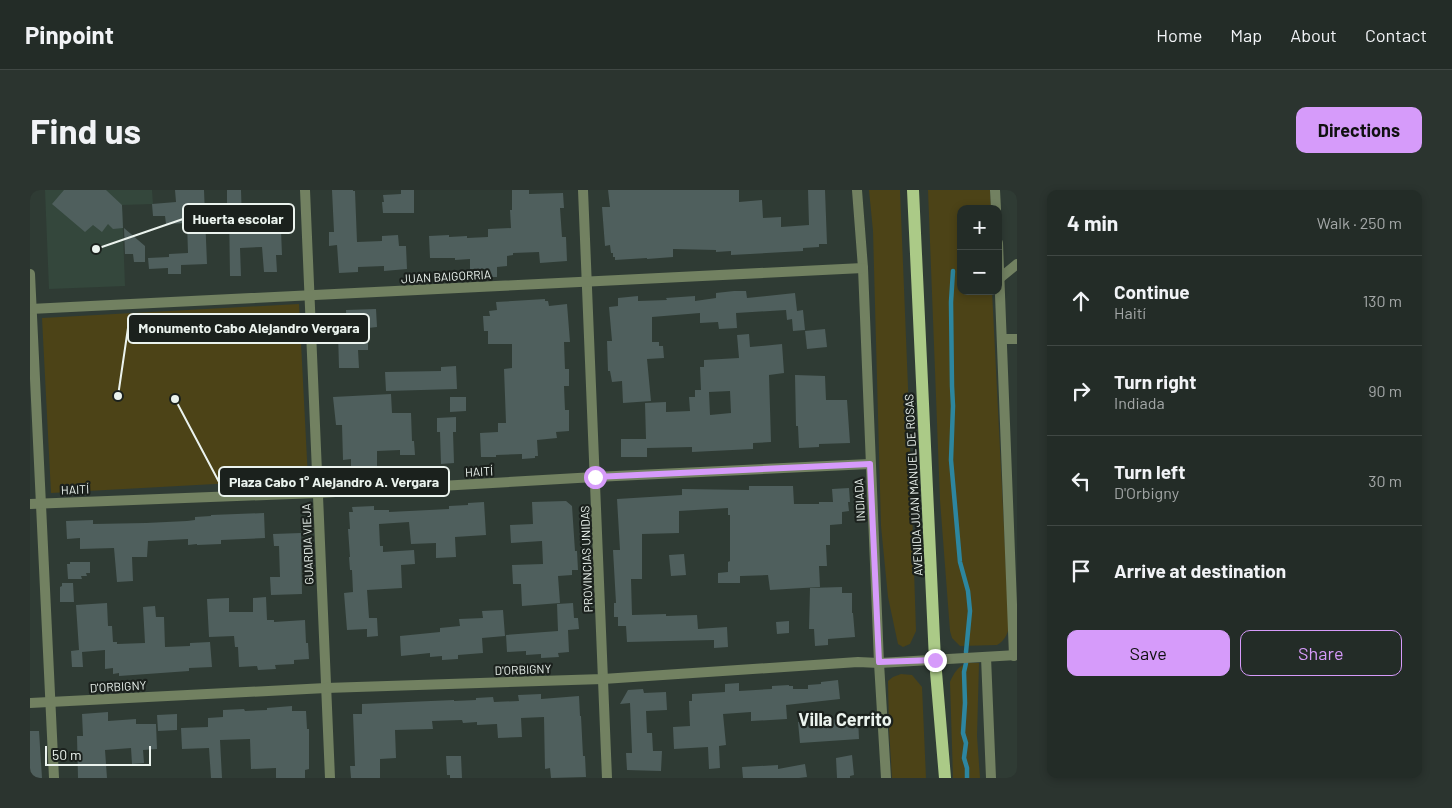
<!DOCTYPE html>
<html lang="en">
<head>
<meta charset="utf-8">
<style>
	body { margin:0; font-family:Barlow,sans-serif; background:#2b342f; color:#f1f3f6 }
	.controls { position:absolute; right:15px; top:15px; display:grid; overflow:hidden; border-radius:10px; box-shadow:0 2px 8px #0003 }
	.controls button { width:45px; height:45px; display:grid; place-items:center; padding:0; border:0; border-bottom:1px solid #404844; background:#232c27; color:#f1f3f6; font:25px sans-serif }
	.scale { position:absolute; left:15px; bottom:12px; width:106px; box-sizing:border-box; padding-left:5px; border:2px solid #ebf3ee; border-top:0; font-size:14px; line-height:18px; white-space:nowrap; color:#ebf3ee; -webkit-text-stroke:4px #1b211d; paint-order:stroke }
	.stop { position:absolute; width:15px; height:15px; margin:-11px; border:4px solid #d69bfa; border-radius:50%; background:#fff }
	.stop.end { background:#d69bfa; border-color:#fff; box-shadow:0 1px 5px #0008 }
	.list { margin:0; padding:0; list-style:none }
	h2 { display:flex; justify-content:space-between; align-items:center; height:65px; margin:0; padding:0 20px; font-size:21px }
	h2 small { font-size:16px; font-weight:400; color:#a3a7a7 }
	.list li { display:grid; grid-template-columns:32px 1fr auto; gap:15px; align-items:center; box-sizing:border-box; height:90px; padding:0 20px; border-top:1px solid #404844 }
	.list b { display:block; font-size:19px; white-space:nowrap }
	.list p { margin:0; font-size:16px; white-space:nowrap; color:#a3a7a7 }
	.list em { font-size:16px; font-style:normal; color:#a3a7a7 }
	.actions { display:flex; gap:10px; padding:15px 20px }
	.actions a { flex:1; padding:11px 0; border:1px solid #d69bfa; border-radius:10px; text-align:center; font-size:18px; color:#d69bfa }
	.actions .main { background:#d69bfa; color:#111 }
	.icon { flex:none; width:28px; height:28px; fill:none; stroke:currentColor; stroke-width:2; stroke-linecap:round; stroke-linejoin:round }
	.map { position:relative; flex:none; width:987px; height:588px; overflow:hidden; border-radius:10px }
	header { display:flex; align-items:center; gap:30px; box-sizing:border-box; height:70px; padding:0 25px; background:#232c27; border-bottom:1px solid #404844 }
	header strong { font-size:24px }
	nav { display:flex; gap:28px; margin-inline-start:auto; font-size:18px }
	.intro { display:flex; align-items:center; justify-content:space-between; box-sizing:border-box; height:120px; padding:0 30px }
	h1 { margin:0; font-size:35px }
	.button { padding:12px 22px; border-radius:10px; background:#d69bfa; color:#111; font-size:18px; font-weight:700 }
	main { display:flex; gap:30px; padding:0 30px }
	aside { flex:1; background:#232c27; border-radius:10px; box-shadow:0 2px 8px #0003 }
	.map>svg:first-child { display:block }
	.built { fill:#34473c }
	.green { fill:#4c4317 }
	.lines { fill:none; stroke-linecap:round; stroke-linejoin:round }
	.stream { stroke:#2d869f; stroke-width:4.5 }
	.building { fill:#4f5f5d; fill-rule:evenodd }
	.minor { stroke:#728161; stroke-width:10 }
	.primary { stroke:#abca87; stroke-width:12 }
	.route { stroke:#d69bfa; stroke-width:6 }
	.labels { text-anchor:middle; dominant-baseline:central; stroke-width:4.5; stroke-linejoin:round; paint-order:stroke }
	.street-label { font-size:12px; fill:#ebf3ee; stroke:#1b211d }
	.district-label { font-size:18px; font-weight:bold; fill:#ebf3ee; stroke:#1b211d }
	.leader { fill:none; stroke:#ebf3ee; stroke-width:2 }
	.callout-dot { fill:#ebf3ee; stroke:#1b211d; stroke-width:2 }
	.callout { fill:#1b211d; stroke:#ebf3ee; stroke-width:2 }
	.callout-label { font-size:14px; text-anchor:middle; font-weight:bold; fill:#ebf3ee }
</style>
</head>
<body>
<header>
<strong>Pinpoint</strong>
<nav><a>Home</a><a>Map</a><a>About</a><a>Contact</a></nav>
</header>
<div class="intro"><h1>Find us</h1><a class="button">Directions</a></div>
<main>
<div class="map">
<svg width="987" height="588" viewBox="0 0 987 588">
	<rect width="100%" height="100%" fill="#2f3b34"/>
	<!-- built -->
	<path class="built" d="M15,0H122L123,14L92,15L95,96L19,99Z"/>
	<!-- green -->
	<g class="green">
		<path d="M839,0H870L878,197L886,441L880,454L873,457L868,454L858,407L851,336L843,41Z"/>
		<path d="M898,0H960L961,19H931V101H962L979,438C977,445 974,451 967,455L930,456L922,448L920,441L910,310Z"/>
		<path d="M269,114L278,289L21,303L12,128Z"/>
		<path d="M936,473H949L947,546L950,588H923L920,492C924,483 927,478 936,473Z"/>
		<path d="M871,484L882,485L892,497L896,588H862L859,538L858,491L863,487Z"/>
	</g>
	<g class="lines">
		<!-- stream -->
		<g class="stream">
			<path d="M923,81L921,112L922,196L923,216L921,270L930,372L938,401L940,421L936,462"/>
			<path d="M936,473L934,482L935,513L933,543L936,553L934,568L937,578V588"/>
		</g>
	</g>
	<!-- building -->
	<g class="building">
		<path d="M34,0H76L92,15L93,38L83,39L78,34L72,42L63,35L55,42L22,14Z"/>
		<path d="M145,0H174L177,74L151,75V84H138V78L119,79L118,68L139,67V64L158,63L157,33L136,34L135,26H123L122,14L146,12Z"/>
		<path d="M197,0H211L212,32L235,31L234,29H236L235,16L250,15L252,65H246L247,82H234L232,57L210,58L211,86H200L199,17L197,18Z"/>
		<path d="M302,0H323V1H325L327,52L352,51V46L368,45L369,56H376L377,79L354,81V76L328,77V82L309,83L307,55L299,56V42H304Z"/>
		<path d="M371,0H384V23H353L352,12H354L353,5L371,4Z"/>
		<path d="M482,0H499V4L533,3L534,18H530L532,47H536L537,71L510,73L509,62L483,63V65L477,66V76L467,77V87H456V79H440V69L425,70V68H400L399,46L419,45V47L437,46V48L458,47V39L481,38L480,20H482Z"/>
		<path d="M578,0H709V12L732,10L733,28L751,27V37L779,35L778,0H795L797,54H789V57L773,58V61L701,65V61L686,62V60L643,59V67L617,69V68L585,70V67H583V63H581L580,55L575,56L572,17H580Z"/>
		<path d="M94,38L115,56V72H104L103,64H95Z"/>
		<path d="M704,101H716L717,108L765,103L767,121L773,120L775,140L763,141L762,129L757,130L756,120L706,123L707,138L689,139L688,132L670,133V123L622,127V152H629V156H633L634,168L617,169L621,211L593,213L592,191L582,192L580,181H578L577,151H582L579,117L588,116V108L608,106V111L637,110L636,108L665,106V111L686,108V103Z"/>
		<path d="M515,109V111H518L519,116L537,114L540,152H534L535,179H539V196H534L535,220H539V241L526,242L527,248L507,250L508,266H505V268L492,269V264L466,265V267H451L450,243L468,242V233H476L474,179L482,178V154H458V141H454L453,126H460L459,121L467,120L466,112Z"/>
		<path d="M346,119L347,137L338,138V160H328L329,178H309L308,142H317L316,120Z"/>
		<path d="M795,139L797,157L777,159L775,141Z"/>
		<path d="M719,144L720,157L752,154L754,183L739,185L741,252L723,253V259L682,261L662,262V257L617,258V267H591V249H616L615,213L636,212V222L660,221L659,207H665V200H671L670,177H674V170L709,168L707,145ZM700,201L701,223L680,225L679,202Z"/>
		<path d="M426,176L427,199L356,201L355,182L411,181V177Z"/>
		<path d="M765,185L795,186L796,210H817L820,253L789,254V257L769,258L768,236H766Z"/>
		<path d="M361,204L362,223H381L382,251H384L385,265H370V260L347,261V276H333V278L321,279V269L313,270L312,235H306L303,207Z"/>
		<path d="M420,207H436V221L420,222Z"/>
		<path d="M426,227V242H423L424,273L411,274L410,242H407V228Z"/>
		<path d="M719,296H763L764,314H789V312H803L802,299L819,298L820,312H818L819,321L812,322V334L800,335V355H796L797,376H789L790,397L740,400L738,385L710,386V393H688V383L698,382V372L700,371V325H698V318L649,321V343L612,344V389H601L602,425L636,424V426L667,425L668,439L697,437L698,457L684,458V450L597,452L596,436H588V427H584V413H586L583,360H590L587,309L652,305V299L719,300Z"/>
		<path d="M536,311L542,316L545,361H547L548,380H542V385L528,386L530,413L492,416L491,394H483L482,375L513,374L512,351L481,353L480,335L503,334L502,312Z"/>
		<path d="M454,312L456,345L425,347L426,367L406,368V353L381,354L379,332L349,334L350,356H353V362L384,360L385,374L371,375L372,398L337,400L339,428H347L348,446L337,447V439L317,440L314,403L323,402L322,380H320L319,367H320L318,339H320L319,322H323L322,317L344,316V320H359V322L419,319V316L438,315V313Z"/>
		<path d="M234,323L235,348L191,350V354L167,355V354L158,355V349L118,351L117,367H102L103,391L87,392L84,358L50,359V348L37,349L36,331L63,330V334L116,333L157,331L165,330V327L181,326V325Z"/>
		<path d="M271,343L272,404L241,405L240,387H250L249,356H244L243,344Z"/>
		<path d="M654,364L656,385L641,386L639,365Z"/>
		<path d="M40,372H60V383H56L57,386H51L52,389H38L37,374H40Z"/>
		<path d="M32,393H43L44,412H30V397L32,396Z"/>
		<path d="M812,397V403H822V423H823L825,447L798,449V455L785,456L784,439H779L780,398Z"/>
		<path d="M236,407L237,430H244V432L275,430L276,453H278L279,469L264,470V474L245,475L246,479L228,480L227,476L209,477L208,457H205L204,446L179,447L177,409L199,408V422H223V408Z"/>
		<path d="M77,413L78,436H82L83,452H87V454L115,453L113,417L125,416L126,427H134L135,457L160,456V453L180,452L182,477L159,478V481L89,486V483L83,484V478L75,479V460L52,462L53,477H42L41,461L49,460L46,415Z"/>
		<path d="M543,413L544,428H548L549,439L538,440L539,462L528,463L529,467L511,468V464L496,465V461L477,462L476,445L528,441L527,414Z"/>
		<path d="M473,420L475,446L452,448L453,463L428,465V469L412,470V466L400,467V463L371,466L370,446L410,442V438L430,436L429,429L453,428L452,421Z"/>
		<path d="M759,431V443L747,444L746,432Z"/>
		<path d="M808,490L810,509L756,515L757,529L721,531V522L693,524L696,555L689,556L690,578L679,579L678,557L644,559L643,537L660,536L659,511H662V504L695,502V494L709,493V501L742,499V496L759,495V496H763V499H778V495L791,494V492Z"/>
		<path d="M613,499L614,503L636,502L637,520L616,521L617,543H622L623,561H632L631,581L597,580L596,563H602L600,513L590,514L598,500Z"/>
		<path d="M511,504V509L549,506L550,526H551L553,566H555L556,587L521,588L520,578L515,579L514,527L491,528L492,547L468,548L467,534L447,535V532L433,533L432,530L402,531L403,539L365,540L366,568L350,569V588H321L320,576H325L323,524H332V514L424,510V511L446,510V508L463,507L464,512L489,511L488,505Z"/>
		<path d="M262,516V521H276L277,539H279V579L275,580V588H246V578L221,579L220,549L190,550L192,588H181L179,558L152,559L151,538L178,537V528L193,527V520L214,519L215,521L237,520V518Z"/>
		<path d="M78,522V531L106,529V534H126L127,559L113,560L114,573L102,574L101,558L75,560L77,588H48L47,546H53L52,524Z"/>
		<path d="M147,524V540L128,541L127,525Z"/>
		<path d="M828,528L829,549L770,553L768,532Z"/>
		<path d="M0,541H9L12,588H0Z"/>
		<path d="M822,565L824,585L820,586V588H807L806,568Z"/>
		<path d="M416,566H431L432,588H420V585H417Z"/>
		<path d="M775,574L777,587L769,588H713L712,577L748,575V579Z"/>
	</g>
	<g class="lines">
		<!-- minor -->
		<g class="minor">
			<path d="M275,0L300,588"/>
			<path d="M553,0L577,588"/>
			<path d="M827,0L833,78L849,473L856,588"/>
			<path d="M965,0L966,19"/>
			<path d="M968,53L984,466"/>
			<path d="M0,84L24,588"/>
			<path d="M970,88L987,74"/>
			<path d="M0,119L833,78"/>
			<path d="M972,149H987"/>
			<path d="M0,314L288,303L565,287L840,274"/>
			<path d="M956,467L961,588"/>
			<path d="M0,513L296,498L573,489L828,472L849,473L987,465"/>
		</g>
		<!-- primary -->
		<path class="primary" d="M883,0L905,470L915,588"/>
	</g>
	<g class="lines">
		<!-- route -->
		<path class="route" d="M565,287L840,274L849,472L905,470"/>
	</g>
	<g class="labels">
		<!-- street labels -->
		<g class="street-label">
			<text transform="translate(416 86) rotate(-3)">JUAN BAIGORRIA</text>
			<text transform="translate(449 281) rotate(-3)">HAITÍ</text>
			<text transform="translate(883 295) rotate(-93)">AVENIDA JUAN MANUEL DE ROSAS</text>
			<text transform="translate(45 299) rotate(-2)">HAITÍ</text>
			<text transform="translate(829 310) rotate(-93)">INDIADA</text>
			<text transform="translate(277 354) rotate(-92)">GUARDIA VIEJA</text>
			<text transform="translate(556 369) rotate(-92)">PROVINCIAS UNIDAS</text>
			<text transform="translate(493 479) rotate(-2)">D'ORBIGNY</text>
			<text transform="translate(88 496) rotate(-3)">D'ORBIGNY</text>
		</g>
		<!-- district labels -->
		<g class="district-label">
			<text x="815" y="529">Villa Cerrito</text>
		</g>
	</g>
	<!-- callouts -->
	<path class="leader" d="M66 59L153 29M88 206L98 138M145 209L189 292"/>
	<g class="callout-dot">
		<circle cx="66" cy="59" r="5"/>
		<circle cx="88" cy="206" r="5"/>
		<circle cx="145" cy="209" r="5"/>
	</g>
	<g class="callout">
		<rect x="153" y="14" width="111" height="29" rx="5"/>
		<rect x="98" y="124" width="241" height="29" rx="5"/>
		<rect x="189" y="277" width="230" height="29" rx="5"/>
	</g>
	<g class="callout-label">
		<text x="208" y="34">Huerta escolar</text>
		<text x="219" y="143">Monumento Cabo Alejandro Vergara</text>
		<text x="304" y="297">Plaza Cabo 1° Alejandro A. Vergara</text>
	</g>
</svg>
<div class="controls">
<button>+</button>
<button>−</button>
</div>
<div class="scale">50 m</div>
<div class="stop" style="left:565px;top:287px"></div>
<div class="stop end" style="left:905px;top:470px"></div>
</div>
<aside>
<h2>4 min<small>Walk · 250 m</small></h2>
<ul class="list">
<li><svg class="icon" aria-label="ahead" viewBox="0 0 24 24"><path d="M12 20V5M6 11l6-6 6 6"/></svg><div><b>Continue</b><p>Haití</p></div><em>130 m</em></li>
<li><svg class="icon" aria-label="right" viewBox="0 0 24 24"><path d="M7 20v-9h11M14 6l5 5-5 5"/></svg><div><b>Turn right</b><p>Indiada</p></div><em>90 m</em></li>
<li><svg class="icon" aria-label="left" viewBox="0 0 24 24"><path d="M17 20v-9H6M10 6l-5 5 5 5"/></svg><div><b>Turn left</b><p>D'Orbigny</p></div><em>30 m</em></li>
<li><svg class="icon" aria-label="arrive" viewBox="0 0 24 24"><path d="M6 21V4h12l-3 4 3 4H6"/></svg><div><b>Arrive at destination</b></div></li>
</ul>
<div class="actions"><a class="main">Save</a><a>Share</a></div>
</aside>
</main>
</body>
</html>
